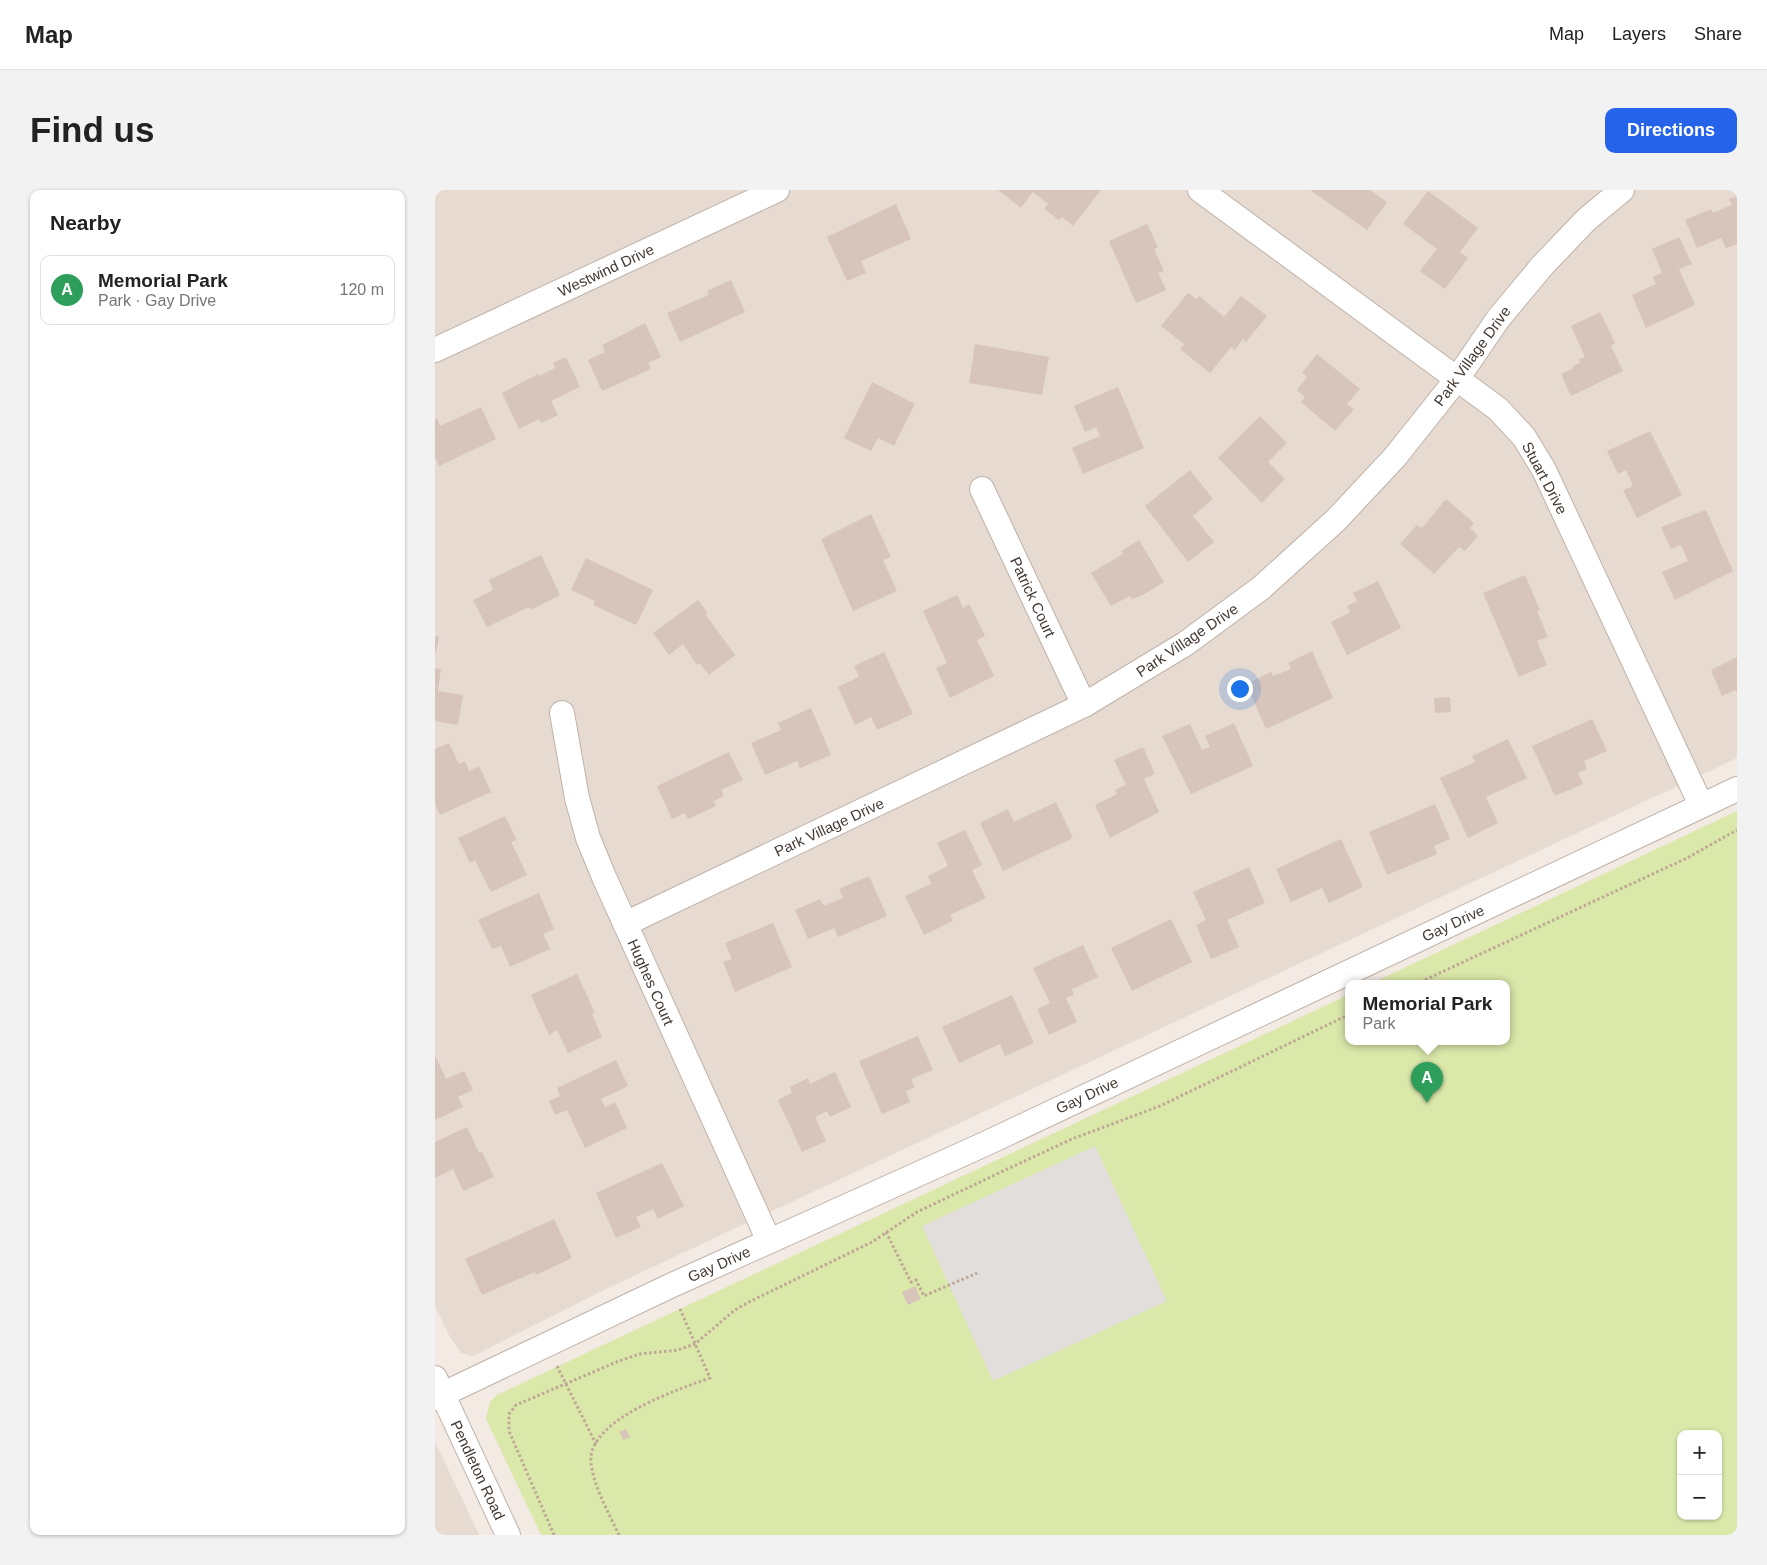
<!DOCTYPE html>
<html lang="en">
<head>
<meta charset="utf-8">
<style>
	body { margin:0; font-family:Arial,sans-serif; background:#f2f2f2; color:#222 }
	.controls { position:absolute; right:15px; bottom:15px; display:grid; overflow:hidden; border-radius:10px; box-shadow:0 1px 4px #0004 }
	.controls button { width:45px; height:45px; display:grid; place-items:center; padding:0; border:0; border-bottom:1px solid #e0e0e0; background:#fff; color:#222; font:25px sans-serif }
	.you { position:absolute; left:804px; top:498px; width:18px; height:18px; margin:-12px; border:4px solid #fff; border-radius:50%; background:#1a73e8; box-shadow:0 0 0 8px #1a73e833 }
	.badge { display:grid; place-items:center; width:32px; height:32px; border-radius:50%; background:#2563eb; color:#fff; font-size:16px; font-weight:700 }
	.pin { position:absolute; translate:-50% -41px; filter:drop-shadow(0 1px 2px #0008) }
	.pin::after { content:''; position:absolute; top:26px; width:18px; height:15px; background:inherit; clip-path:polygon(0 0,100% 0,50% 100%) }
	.popup { position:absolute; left:910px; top:790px; width:165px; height:65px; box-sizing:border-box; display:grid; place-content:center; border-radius:10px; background:#fff; filter:drop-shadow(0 1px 4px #0005); font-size:16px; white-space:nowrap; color:#767676 }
	.popup b { font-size:19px; color:#222 }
	.popup::after { content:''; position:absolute; left:50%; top:100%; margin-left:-10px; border:10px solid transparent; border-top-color:#fff }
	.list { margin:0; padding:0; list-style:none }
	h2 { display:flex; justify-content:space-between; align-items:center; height:65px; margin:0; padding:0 20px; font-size:21px }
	h2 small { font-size:16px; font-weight:400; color:#767676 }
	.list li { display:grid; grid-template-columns:32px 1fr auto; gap:15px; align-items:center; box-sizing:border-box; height:70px; margin:0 10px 10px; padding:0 10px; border:1px solid #e0e0e0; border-radius:10px }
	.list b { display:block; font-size:19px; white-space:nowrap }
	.list p { margin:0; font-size:16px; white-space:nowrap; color:#767676 }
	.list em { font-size:16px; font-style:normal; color:#767676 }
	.map { position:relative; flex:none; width:1302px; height:1345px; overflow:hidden; border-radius:10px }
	header { display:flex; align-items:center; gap:30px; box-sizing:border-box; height:70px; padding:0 25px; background:#fff; border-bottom:1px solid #e0e0e0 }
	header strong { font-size:24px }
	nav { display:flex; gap:28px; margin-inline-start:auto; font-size:18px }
	.intro { display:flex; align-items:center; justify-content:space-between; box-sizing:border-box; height:120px; padding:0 30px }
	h1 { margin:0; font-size:35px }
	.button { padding:12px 22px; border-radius:10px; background:#2563eb; color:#fff; font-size:18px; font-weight:700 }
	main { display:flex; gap:30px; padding:0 30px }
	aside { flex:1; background:#fff; border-radius:10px; box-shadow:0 1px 4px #0004 }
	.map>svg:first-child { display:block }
	.residential { fill:#e6dad1 }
	.green { fill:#dae8aa; fill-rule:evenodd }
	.parking { fill:#e2dedc }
	.building { fill:#d7c5bb }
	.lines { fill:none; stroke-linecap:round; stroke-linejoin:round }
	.minor-casing { stroke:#c0b2a8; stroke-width:26 }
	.path { stroke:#bfa796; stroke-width:3; stroke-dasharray:2.5 2.5; stroke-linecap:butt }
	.minor { stroke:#fff; stroke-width:24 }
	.labels { text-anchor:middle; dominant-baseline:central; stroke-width:5; stroke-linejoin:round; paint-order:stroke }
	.street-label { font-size:15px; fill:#443933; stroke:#fff }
</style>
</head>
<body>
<header>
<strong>Map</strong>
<nav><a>Map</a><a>Layers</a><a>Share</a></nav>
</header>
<div class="intro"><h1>Find us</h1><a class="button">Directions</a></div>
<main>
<aside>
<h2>Nearby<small></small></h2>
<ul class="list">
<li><span class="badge" style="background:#2e9e5b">A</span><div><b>Memorial Park</b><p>Park · Gay Drive</p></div><em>120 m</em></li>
</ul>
</aside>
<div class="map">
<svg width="1302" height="1345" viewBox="0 0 1302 1345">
	<rect width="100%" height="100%" fill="#f2eae3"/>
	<!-- residential -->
	<g class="residential">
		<path d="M0,0H1302V568L173,1098L38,1166L26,1163L14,1145L0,1116Z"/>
		<path d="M0,1253L3,1258L44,1345H0Z"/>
	</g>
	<!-- green -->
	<path class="green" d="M1302,621V1345H106L51,1229L55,1212L62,1205L913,805V852H1071V794H935ZM1246,1244H1283V1326H1246Z"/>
	<!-- parking -->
	<path class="parking" d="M660,956L732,1111L558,1191L487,1036Z"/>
	<!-- building -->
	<g class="building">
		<path d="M563,0H666L638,36L627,27L624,30L609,19L613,14L598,2L586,18Z"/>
		<path d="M875,0H935L952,12L932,40Z"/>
		<path d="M993,1L1043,38L1025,62L1033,68L1010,99L985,81L1002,59L968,34Z"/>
		<path d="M1302,6V54L1291,58L1286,48L1262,58L1250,30L1276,19L1278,23L1297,15L1294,9Z"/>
		<path d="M461,14L476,49L426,71L431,83L412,91L392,47Z"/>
		<path d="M712,34L723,57L719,59L729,81L723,83L731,100L701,113L674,51Z"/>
		<path d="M1244,47L1257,74L1244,79L1260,115L1211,138L1197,105L1221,94L1218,87L1227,83L1217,59Z"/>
		<path d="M296,90L310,122L245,152L232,123L274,105L272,101Z"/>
		<path d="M753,103L762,109L764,106L789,127L806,106L832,126L811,152L808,149L800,160L796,157L775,183L745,159L749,154L726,136Z"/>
		<path d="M1165,122L1180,153L1176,156L1188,181L1136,206L1126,184L1139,178L1138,176L1145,173L1144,169L1150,167L1136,136Z"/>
		<path d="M210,133L226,167L213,173L216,179L167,201L153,170L170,162L167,155Z"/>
		<path d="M540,154L614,167L607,205L534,193Z"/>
		<path d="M882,164L925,199L912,214L919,219L900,241L866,212L870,207L862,200L872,187L867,183Z"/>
		<path d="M131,167L145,197L116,211L123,225L106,233L104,229L84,239L67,203L103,184L104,186L120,178L118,173Z"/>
		<path d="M437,192L480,214L459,256L443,248L436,261L409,248Z"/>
		<path d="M683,197L709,258L648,284L637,258L665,246L661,237L650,242L639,216Z"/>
		<path d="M46,217L61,249L4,276L0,267V229L2,228L5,236Z"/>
		<path d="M825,226L852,253L833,272L850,289L827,313L783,268Z"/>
		<path d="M1215,241L1247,305L1202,328L1188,300L1198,296L1191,280L1183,284L1172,261Z"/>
		<path d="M755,280L778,309L758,326L779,352L753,372L710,316Z"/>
		<path d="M1011,309L1039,333L1035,338L1043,346L1030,361L1024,357L999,384L965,354L982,335L987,338Z"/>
		<path d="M1271,320L1298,381L1240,410L1227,382L1253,371L1246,355L1236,359L1226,337Z"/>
		<path d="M436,324L456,367L448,370L462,401L418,421L386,349Z"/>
		<path d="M704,350L729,392L708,405L697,409L695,406L676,416L656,383L688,364L686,361Z"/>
		<path d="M106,365L125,405L96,420L94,417L52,437L38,410L58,400L54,390Z"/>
		<path d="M151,368L218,400L201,435L158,415L160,411L136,400Z"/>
		<path d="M1090,385L1105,420L1102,421L1113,447L1102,451L1112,475L1084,487L1048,403Z"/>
		<path d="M943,391L966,438L912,465L896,432L915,422L912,416L922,411L918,403Z"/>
		<path d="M522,405L528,418L534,414L550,446L542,450L559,486L515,508L501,478L512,473L488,421Z"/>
		<path d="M263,410L273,423L270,424L300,465L274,485L265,473L262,475L248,454L234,465L218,443Z"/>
		<path d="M0,446L4,447L1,463H0Z"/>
		<path d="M877,461L898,508L831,539L811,494L836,482L838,486L856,479L853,473Z"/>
		<path d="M449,462L478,524L442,540L436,527L420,535L403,497L424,487L419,476Z"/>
		<path d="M1302,467V504L1300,500L1287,506L1276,480Z"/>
		<path d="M0,478L6,479L3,501L28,505L23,535L0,531Z"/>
		<path d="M1015,507L1016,522L1000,523L999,508Z"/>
		<path d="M376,518L396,565L365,578L362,571L330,585L316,553L346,540L343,533Z"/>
		<path d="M1157,529L1172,561L1149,571L1152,579L1143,583L1148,594L1120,606L1097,556Z"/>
		<path d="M799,533L818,576L756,604L727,546L755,534L767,560L775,557L770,546Z"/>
		<path d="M1073,549L1092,588L1051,607L1063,633L1033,648L1005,588L1040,572L1037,566Z"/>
		<path d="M14,553L24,574L30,571L34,581L44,576L56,602L5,625L0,614V559Z"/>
		<path d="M708,557L720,584L709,589L724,622L675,648L660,615L682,604L680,600L691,595L679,570Z"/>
		<path d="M294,562L308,590L286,600L289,606L279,611L281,616L253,629L250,623L237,629L222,596Z"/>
		<path d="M621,612L638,648L568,681L545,633L573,619L579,632Z"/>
		<path d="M1000,614L1015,649L999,656L1002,664L952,685L934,642Z"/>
		<path d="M70,626L82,650L76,652L92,685L56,702L40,670L35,673L23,648Z"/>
		<path d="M530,640L547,675L537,680L551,708L515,725L518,731L489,745L470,706L496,694L493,686L513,676L502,653Z"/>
		<path d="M906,649L928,697L894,713L887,698L856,712L841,679Z"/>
		<path d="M814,677L830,713L792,730L804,757L776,769L761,735L771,730L758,702Z"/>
		<path d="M434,686L452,726L403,747L399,738L373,749L360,720L385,709L389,716L408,708L404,699Z"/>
		<path d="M104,703L119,739L108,744L115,759L75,777L66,756L57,759L43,730Z"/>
		<path d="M736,729L757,772L697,801L676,758Z"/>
		<path d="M338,733L357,777L300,802L288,772L297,769L290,753Z"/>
		<path d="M648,755L663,787L637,799L639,805L631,808L642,832L614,845L602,819L615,813L598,778Z"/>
		<path d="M142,784L160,823L157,824L167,847L133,863L122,840L114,845L96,805Z"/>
		<path d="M577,805L599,853L570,866L565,854L524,873L507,837Z"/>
		<path d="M483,846L498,880L476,889L480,897L471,901L475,912L447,924L424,871Z"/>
		<path d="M0,865L11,889L29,881L38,900L23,907L28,917L0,930Z"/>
		<path d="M181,870L193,896L166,909L170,917L180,912L192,938L150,958L132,920L120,925L114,911L125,906L122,898Z"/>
		<path d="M400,882L416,917L395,927L392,921L380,927L391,951L367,962L343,910L357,903L355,897L373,888L375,894Z"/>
		<path d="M32,937L44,963L47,962L59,987L28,1001L18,979L0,988V952Z"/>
		<path d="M227,973L249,1016L223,1029L218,1019L201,1027L206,1037L181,1048L161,1003Z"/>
		<path d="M119,1029L137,1068L101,1085L100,1082L47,1105L30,1069Z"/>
		<path d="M480,1096L486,1109L473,1115L467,1102Z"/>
		<path d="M191,1239L195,1247L188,1250L184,1242Z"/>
	</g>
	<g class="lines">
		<!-- minor casing -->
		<g class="minor-casing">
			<g id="minor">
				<path d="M765,0L1063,219L1089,247L1109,280L1266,615"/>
				<path d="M0,160L342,0"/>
				<path d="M547,299L649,515"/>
				<path d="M127,523L142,608L153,648L169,687L334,1051"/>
				<path d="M190,734L649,515L750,454L826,398L901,330L960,267L1022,189L1063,129L1107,76L1151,30L1187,0"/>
				<path d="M0,1188L73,1345"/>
				<path d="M0,1208L235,1096L552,953L1302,599"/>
			</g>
		</g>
		<!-- path -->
		<g class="path">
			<path d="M981,794L1252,668L1302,640"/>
			<path d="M451,1042L476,1092L481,1090L489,1106L542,1083"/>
			<path d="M122,1176L161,1254"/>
			<path d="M119,1345L74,1241V1224L81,1215L184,1171L205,1164L243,1160L260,1154L300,1120L314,1112L437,1052L482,1022L566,982L637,949L725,916L913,825"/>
			<path d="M184,1345C174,1323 159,1298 156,1273C151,1230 244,1199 275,1188L245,1119"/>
		</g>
		<!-- minor -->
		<use href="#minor" class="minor"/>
	</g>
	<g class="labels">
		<!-- street labels -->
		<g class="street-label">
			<text transform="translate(171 80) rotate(-25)">Westwind Drive</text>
			<text transform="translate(1037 166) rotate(-54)">Park Village Drive</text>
			<text transform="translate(1110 288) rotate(62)">Stuart Drive</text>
			<text transform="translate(598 407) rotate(65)">Patrick Court</text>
			<text transform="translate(752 450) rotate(-34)">Park Village Drive</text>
			<text transform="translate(394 637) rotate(-25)">Park Village Drive</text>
			<text transform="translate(1018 733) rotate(-25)">Gay Drive</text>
			<text transform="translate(216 792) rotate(66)">Hughes Court</text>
			<text transform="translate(652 905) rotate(-25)">Gay Drive</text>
			<text transform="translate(284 1074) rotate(-24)">Gay Drive</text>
			<text transform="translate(43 1280) rotate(65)">Pendleton Road</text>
		</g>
	</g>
</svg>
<div class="controls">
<button>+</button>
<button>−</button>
</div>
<div class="you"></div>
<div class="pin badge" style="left:992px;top:913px;background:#2e9e5b">A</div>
<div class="popup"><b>Memorial Park</b>Park</div>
</div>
</main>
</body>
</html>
